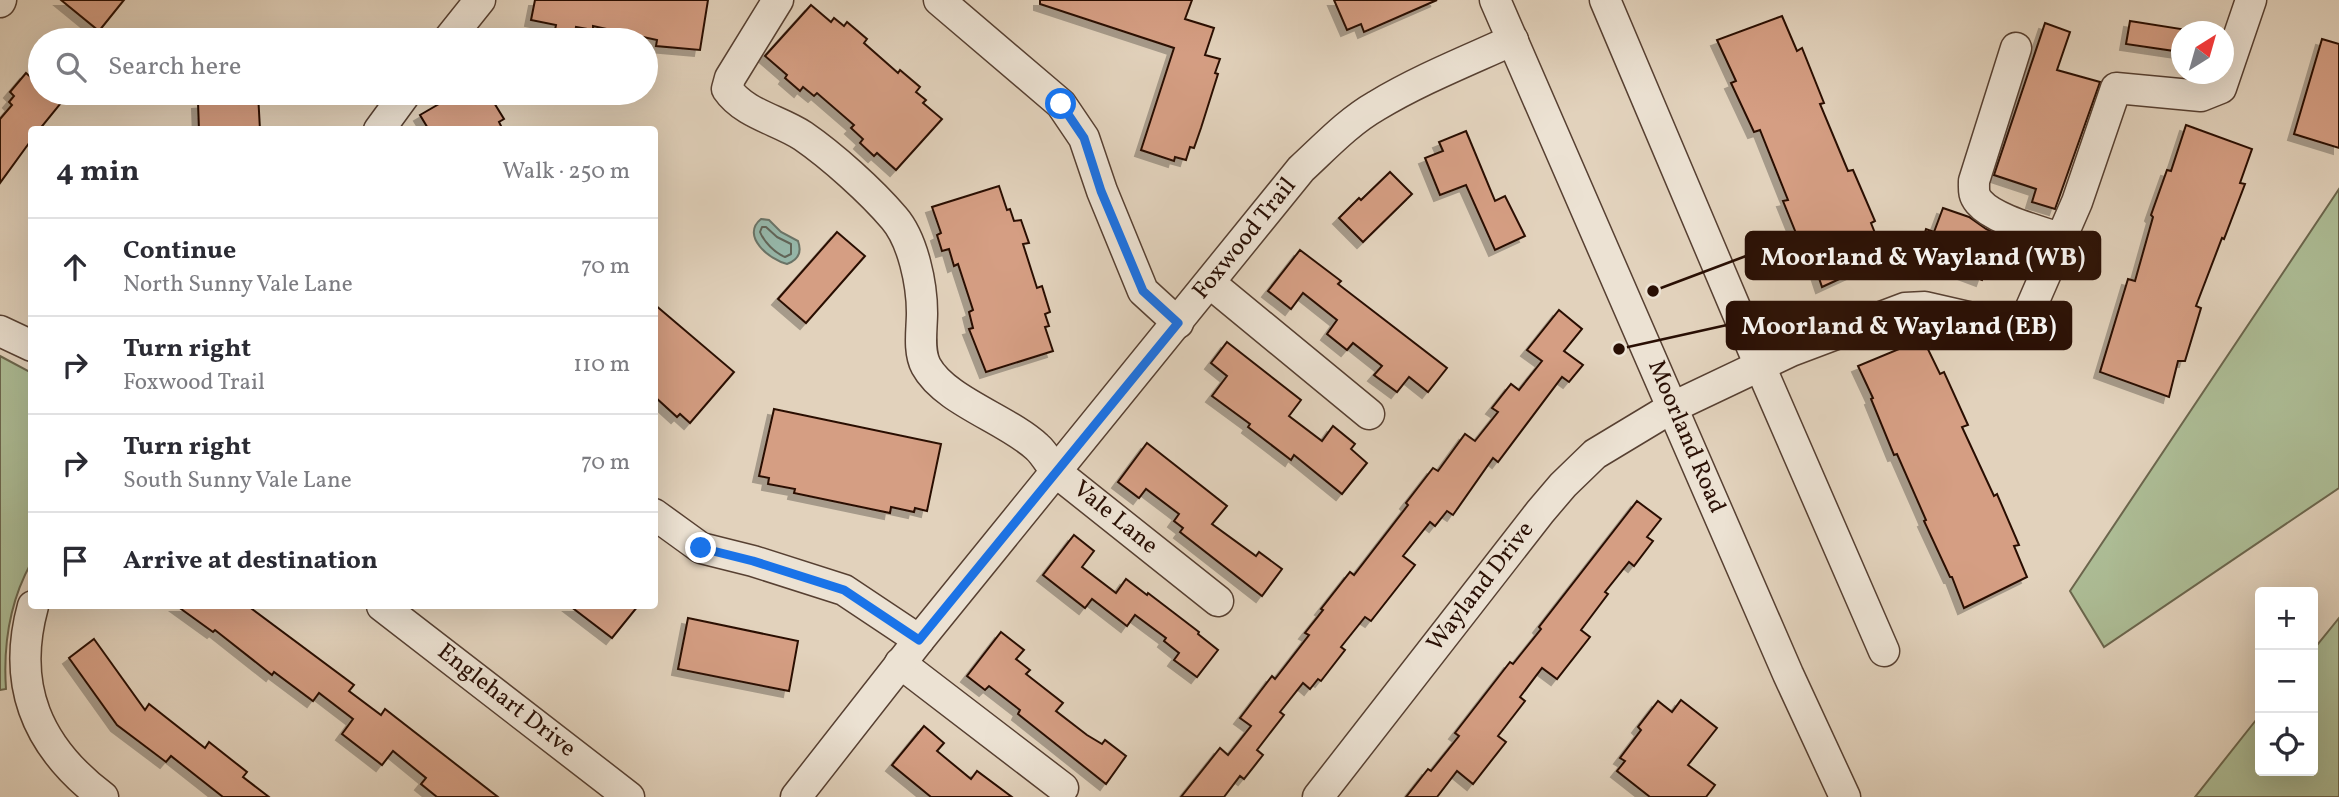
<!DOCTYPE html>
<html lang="en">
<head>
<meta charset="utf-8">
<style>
	body { margin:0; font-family:Vollkorn,serif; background:#f7f7f7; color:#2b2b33 }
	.controls { position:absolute; right:21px; bottom:21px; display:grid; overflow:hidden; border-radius:7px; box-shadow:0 7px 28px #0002 }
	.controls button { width:63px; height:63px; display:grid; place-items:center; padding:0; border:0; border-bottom:2px solid #e1e1e2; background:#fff; color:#2b2b33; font:35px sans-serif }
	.compass { position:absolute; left:2171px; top:21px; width:63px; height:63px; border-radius:50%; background:#fff; box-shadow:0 7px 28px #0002; rotate:37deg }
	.stop { position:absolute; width:21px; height:21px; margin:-16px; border:5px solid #1a73e8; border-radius:50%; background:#fff }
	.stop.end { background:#1a73e8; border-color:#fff; box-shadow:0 2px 7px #0008 }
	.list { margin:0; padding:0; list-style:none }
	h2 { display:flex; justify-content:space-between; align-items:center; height:91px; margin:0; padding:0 28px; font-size:30px }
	h2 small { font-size:23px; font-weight:400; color:#7c7c81 }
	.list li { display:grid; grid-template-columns:46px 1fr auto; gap:21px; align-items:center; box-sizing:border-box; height:98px; padding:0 28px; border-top:2px solid #e1e1e2 }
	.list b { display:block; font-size:26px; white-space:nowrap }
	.list p { margin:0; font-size:23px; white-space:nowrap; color:#7c7c81 }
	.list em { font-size:23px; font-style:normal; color:#7c7c81 }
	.icon { flex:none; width:38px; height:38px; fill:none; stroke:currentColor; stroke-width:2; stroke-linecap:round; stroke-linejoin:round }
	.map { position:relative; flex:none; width:2339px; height:797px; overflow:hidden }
	.search { position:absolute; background:#fff; box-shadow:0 7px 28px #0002; left:28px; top:28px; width:630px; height:77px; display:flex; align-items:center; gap:18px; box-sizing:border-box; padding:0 24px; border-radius:38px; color:#7c7c81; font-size:26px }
	.panel { position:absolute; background:#fff; box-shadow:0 7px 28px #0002; left:28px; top:126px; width:630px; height:483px; border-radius:7px }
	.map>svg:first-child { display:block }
	.green { fill:#adbd96; stroke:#6b664d; stroke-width:2 }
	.water { fill:#96b8ab; stroke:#6a7468; stroke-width:2 }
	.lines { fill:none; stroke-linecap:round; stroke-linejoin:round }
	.shore { stroke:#606458; stroke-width:2 }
	.building { fill:#d59e83; stroke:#290f04; stroke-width:2; filter:url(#shadow) }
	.minor-casing { stroke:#574032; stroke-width:33 }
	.minor { stroke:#ece2d3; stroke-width:30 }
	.route { stroke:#1a73e8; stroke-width:9 }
	.labels { text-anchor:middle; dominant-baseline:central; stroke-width:5; stroke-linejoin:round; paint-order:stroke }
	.street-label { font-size:24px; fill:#290f04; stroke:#ece2d3 }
	.leader { fill:none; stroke:#290f04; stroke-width:2.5 }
	.callout-dot { fill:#290f04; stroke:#ece2d3; stroke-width:2.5 }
	.callout { fill:#290f04; stroke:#290f04; stroke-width:2.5 }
	.callout-label { font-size:26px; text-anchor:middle; font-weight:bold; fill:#fff }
</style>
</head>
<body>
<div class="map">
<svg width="2339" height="797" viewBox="0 0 2339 797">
	<defs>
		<filter id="shadow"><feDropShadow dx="-6" dy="6" stdDeviation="0" flood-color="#0004"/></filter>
	</defs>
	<rect width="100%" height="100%" fill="#e2d2bc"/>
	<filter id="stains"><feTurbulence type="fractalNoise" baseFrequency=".00286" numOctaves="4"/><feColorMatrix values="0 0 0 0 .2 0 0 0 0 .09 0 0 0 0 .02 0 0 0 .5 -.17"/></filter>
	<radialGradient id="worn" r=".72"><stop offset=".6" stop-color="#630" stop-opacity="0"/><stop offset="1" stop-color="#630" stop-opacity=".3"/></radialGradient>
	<!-- green -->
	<g class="green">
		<path d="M2339,189V488L2104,647L2070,591Z"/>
		<path d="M0,356L32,373L31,563C9,603 3,644 6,689L0,690Z"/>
		<path d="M2339,618V797H2195L2260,715V771H2313V650Z"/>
	</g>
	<!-- water -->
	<path class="water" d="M761,219L769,220L781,232L798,241C802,252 798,260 787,264C770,260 740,236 761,219Z"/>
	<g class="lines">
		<!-- shore -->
		<path class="shore" d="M762,227H766L777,237L791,244V254L785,257C775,253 764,242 760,232Z"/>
	</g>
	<!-- building -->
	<g class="building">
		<path d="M61,0H124L99,31Z"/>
		<path d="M535,0H708L700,50L656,46L657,40L593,26V30L576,27L575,33L555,30L556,25L531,20Z"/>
		<path d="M1040,0H1192L1185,19L1214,28L1205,55L1220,59L1215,73L1218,74L1201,128L1194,148L1190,147L1186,160L1175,157L1174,161L1141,150L1174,48L1040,4Z"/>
		<path d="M1334,0H1437L1364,32L1361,24L1347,30Z"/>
		<path d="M811,5L831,22L834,18L844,26L847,22L867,39L864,43L898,73L900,70L920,87L916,92L926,100L923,103L942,119L896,170L877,153L874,156L860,143L863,139L851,128L854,125L817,93L814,96L803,87L800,91L785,78L787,75L765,56Z"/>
		<path d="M1782,16L1797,51L1802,48L1824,103L1820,104L1848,171L1853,170L1875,221L1871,223L1885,258L1822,287L1810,251L1804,253L1783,201L1788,200L1760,130L1754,132L1731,83L1736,81L1717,40Z"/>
		<path d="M2130,21L2181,29V52L2126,44Z"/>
		<path d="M2045,23L2070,32L2057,70L2100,82L2055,209L2032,202L2036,189L1994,175Z"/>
		<path d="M2322,39L2339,44V148L2294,134Z"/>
		<path d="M26,73L40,85V93H49L61,103L39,130H32V139L0,183V119L12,105L9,102L14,96L10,92Z"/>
		<path d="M226,93H258L260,130H199L198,103L226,101Z"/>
		<path d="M458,93H488L504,119L499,122L503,130H429L420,115Z"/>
		<path d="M2186,125L2252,149L2240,183L2245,184L2224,239L2222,238L2196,306L2201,308L2185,361H2178L2169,397L2100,372L2128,279L2135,281L2153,217L2151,215L2167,170L2171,171Z"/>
		<path d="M1466,131L1495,201L1505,196L1525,236L1495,250L1466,185L1440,195L1425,158L1443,151L1439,142Z"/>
		<path d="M1390,172L1412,194L1363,242L1339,218L1359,198L1361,200Z"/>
		<path d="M999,186L1007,210L1010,209L1014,221L1021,220L1029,243L1023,244L1037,288L1042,286L1050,312L1045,314L1049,326L1045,327L1053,351L986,372L969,329L973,328L969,312L973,310L958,264L954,266L949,249L942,251L937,235L941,233L932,207Z"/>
		<path d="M1943,208L1969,217L1986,229L2004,238L1999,255L1992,252L1982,280L1918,256L1926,229L1934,232Z"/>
		<path d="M837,232L865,256L806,323L778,299Z"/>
		<path d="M1300,250L1341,281L1338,284L1447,368L1428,392L1409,377L1397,392L1374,375L1382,366L1353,343L1347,350L1327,334L1337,320L1303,293L1291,309L1268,291Z"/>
		<path d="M654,304L734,372L690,423L680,414L677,417L654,396Z"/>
		<path d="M1559,310L1582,329L1564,351L1583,365L1569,382L1562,377L1498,462L1493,458L1453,515L1447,511L1435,526L1430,522L1403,556L1415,565L1371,621L1365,617L1341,647L1345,650L1321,681L1318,679L1310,689L1303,683L1280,712L1284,715L1257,750L1263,755L1244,779L1240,776L1224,797H1181L1220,748L1228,755L1251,726L1240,718L1272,676L1275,679L1309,635L1305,633L1323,610L1321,609L1350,572L1354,575L1408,505L1406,503L1433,468L1438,471L1465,434L1475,441L1498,412L1492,408L1511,384L1519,390L1542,361L1527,350Z"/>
		<path d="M1923,339L1940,374L1944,372L1968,425L1962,427L1994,496L1997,494L2019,545L2014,546L2027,577L1964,608L1952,577H1950L1924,521L1926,520L1897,454L1894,455L1871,399L1873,398L1858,366Z"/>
		<path d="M1227,342L1301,400L1289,416L1322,441L1333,426L1355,444L1351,449L1367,463L1342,494L1294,455L1291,460L1248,427L1250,424L1212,396L1227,376L1211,363Z"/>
		<path d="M774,409L941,444L927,511L915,508L914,512L891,507L890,513L794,493L795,489L768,484L769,478L759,476Z"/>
		<path d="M1147,443L1227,506L1212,524L1256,556L1259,552L1282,569L1262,596L1180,532L1183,528L1174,521L1179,514L1146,489L1139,498L1118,482Z"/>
		<path d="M1637,501L1661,519L1647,537L1653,541L1634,566L1629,562L1605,592L1608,594L1581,630L1590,637L1557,679L1542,668L1520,697L1525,701L1498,736L1506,742L1473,784L1457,771L1437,797H1406L1428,769L1431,771L1459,736L1455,733L1510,662L1513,664L1541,629L1539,627Z"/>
		<path d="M1074,535L1094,551L1082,567L1116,593L1126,579L1147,595L1148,593L1199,632L1198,634L1218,650L1197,677L1174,660L1179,653L1164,641L1166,638L1135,615L1127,626L1092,599L1085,608L1043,575Z"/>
		<path d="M177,606H248L354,685L349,691L381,715L385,709L498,797H437L421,784L426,778L393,751L382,765L342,734L353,719L319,693L313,701L274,672L272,675L215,630L213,632Z"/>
		<path d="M570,606H638L612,638Z"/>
		<path d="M688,618L798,641L789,691L678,669Z"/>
		<path d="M1001,632L1024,650L1016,659L1030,670L1026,674L1063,703L1056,711L1087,735L1102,744L1105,740L1126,756L1106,784L1018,714L1020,710L989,686L985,690L967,676Z"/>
		<path d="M94,639L145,710L149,704L205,748L209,742L247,772L243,777L269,797H223L171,756L166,762L117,725L69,658Z"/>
		<path d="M1681,700L1717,728L1688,765L1715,785L1706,797H1650L1617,771L1625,761L1620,758L1641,730L1638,727L1658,701L1672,712Z"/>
		<path d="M924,726L944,743L937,751L971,779L977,771L1012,797H931L892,765Z"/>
	</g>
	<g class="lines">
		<!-- minor casing -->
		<g class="minor-casing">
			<g id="minor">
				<path d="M778,0L730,78L727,89C744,114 779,120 803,136C832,156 871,191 894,218C913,240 922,284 922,313C922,329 918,351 926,366C945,401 1007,419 1037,447C1044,453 1050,464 1056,472L1218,601"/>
				<path d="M939,0L1061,104L1084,138L1102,191L1143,291L1178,323"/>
				<path d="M1495,0L1788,674L1845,797"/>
				<path d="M1605,0L1760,366L1884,651"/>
				<path d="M0,2L1,0"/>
				<path d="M448,40L480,0"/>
				<path d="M2016,48L1974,181C1974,190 1973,195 1979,202C1994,220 2040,231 2062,239"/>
				<path d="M379,130L406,93"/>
				<path d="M1210,283L1369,414"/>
				<path d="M0,331L32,346"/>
				<path d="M654,514L701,548L753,561L844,590L919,640"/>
				<path d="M33,606C11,686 37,747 103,797"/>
				<path d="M382,606L629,797"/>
				<path d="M900,663L1063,788"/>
				<path d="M796,797L919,640L1301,169C1325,147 1348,122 1376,106C1419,80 1467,61 1513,40"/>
				<path d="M1318,797L1540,512L1563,485L1595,454L1673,407L1791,351L1905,308L1925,307L2008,326L2026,319L2077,202L2116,88L2201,96L2221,88L2251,0"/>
			</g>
		</g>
		<!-- minor -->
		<use href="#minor" class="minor"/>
	</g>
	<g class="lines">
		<!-- route -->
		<path class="route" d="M701,548L753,561L844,590L919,640L1178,323L1143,291L1101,191L1084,138L1061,104"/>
	</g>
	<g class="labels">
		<!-- street labels -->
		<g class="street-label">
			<text transform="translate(1245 239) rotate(-51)">Foxwood Trail</text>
			<text transform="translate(1686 437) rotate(67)">Moorland Road</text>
			<text transform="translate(1115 518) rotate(39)">Vale Lane</text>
			<text transform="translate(1481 587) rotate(-52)">Wayland Drive</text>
			<text transform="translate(506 701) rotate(38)">Englehart Drive</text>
		</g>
	</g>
	<!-- callouts -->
	<path class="leader" d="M1653 291L1746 256M1619 349L1727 325"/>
	<g class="callout-dot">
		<circle cx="1653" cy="291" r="7"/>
		<circle cx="1619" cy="349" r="7"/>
	</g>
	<g class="callout">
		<rect x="1746" y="232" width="354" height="47" rx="7"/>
		<rect x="1727" y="302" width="344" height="47" rx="7"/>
	</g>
	<g class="callout-label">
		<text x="1923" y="265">Moorland &amp; Wayland (WB)</text>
		<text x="1899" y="334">Moorland &amp; Wayland (EB)</text>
	</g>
	<rect width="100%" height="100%" filter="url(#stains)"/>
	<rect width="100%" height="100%" fill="url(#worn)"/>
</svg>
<div class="controls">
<button>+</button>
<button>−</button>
<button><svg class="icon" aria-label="locate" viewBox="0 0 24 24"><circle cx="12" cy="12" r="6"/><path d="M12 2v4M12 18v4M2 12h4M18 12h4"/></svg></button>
</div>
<svg class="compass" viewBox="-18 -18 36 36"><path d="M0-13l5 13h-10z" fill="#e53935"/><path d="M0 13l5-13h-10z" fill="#7c7c81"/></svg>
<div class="stop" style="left:1061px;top:104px"></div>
<div class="stop end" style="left:701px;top:548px"></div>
<div class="search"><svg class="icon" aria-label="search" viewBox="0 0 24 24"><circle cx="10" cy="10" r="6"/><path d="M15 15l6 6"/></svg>Search here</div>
<section class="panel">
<h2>4 min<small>Walk · 250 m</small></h2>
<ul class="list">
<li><svg class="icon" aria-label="ahead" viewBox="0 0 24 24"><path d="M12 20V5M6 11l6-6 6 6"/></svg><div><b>Continue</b><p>North Sunny Vale Lane</p></div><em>70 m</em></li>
<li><svg class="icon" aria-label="right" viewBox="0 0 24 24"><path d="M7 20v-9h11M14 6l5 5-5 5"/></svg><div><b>Turn right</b><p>Foxwood Trail</p></div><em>110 m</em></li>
<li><svg class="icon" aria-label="right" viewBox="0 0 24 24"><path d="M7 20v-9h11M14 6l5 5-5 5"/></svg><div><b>Turn right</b><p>South Sunny Vale Lane</p></div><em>70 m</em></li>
<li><svg class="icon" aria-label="arrive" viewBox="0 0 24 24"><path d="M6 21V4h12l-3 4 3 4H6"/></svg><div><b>Arrive at destination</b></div></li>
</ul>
</section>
</div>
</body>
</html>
